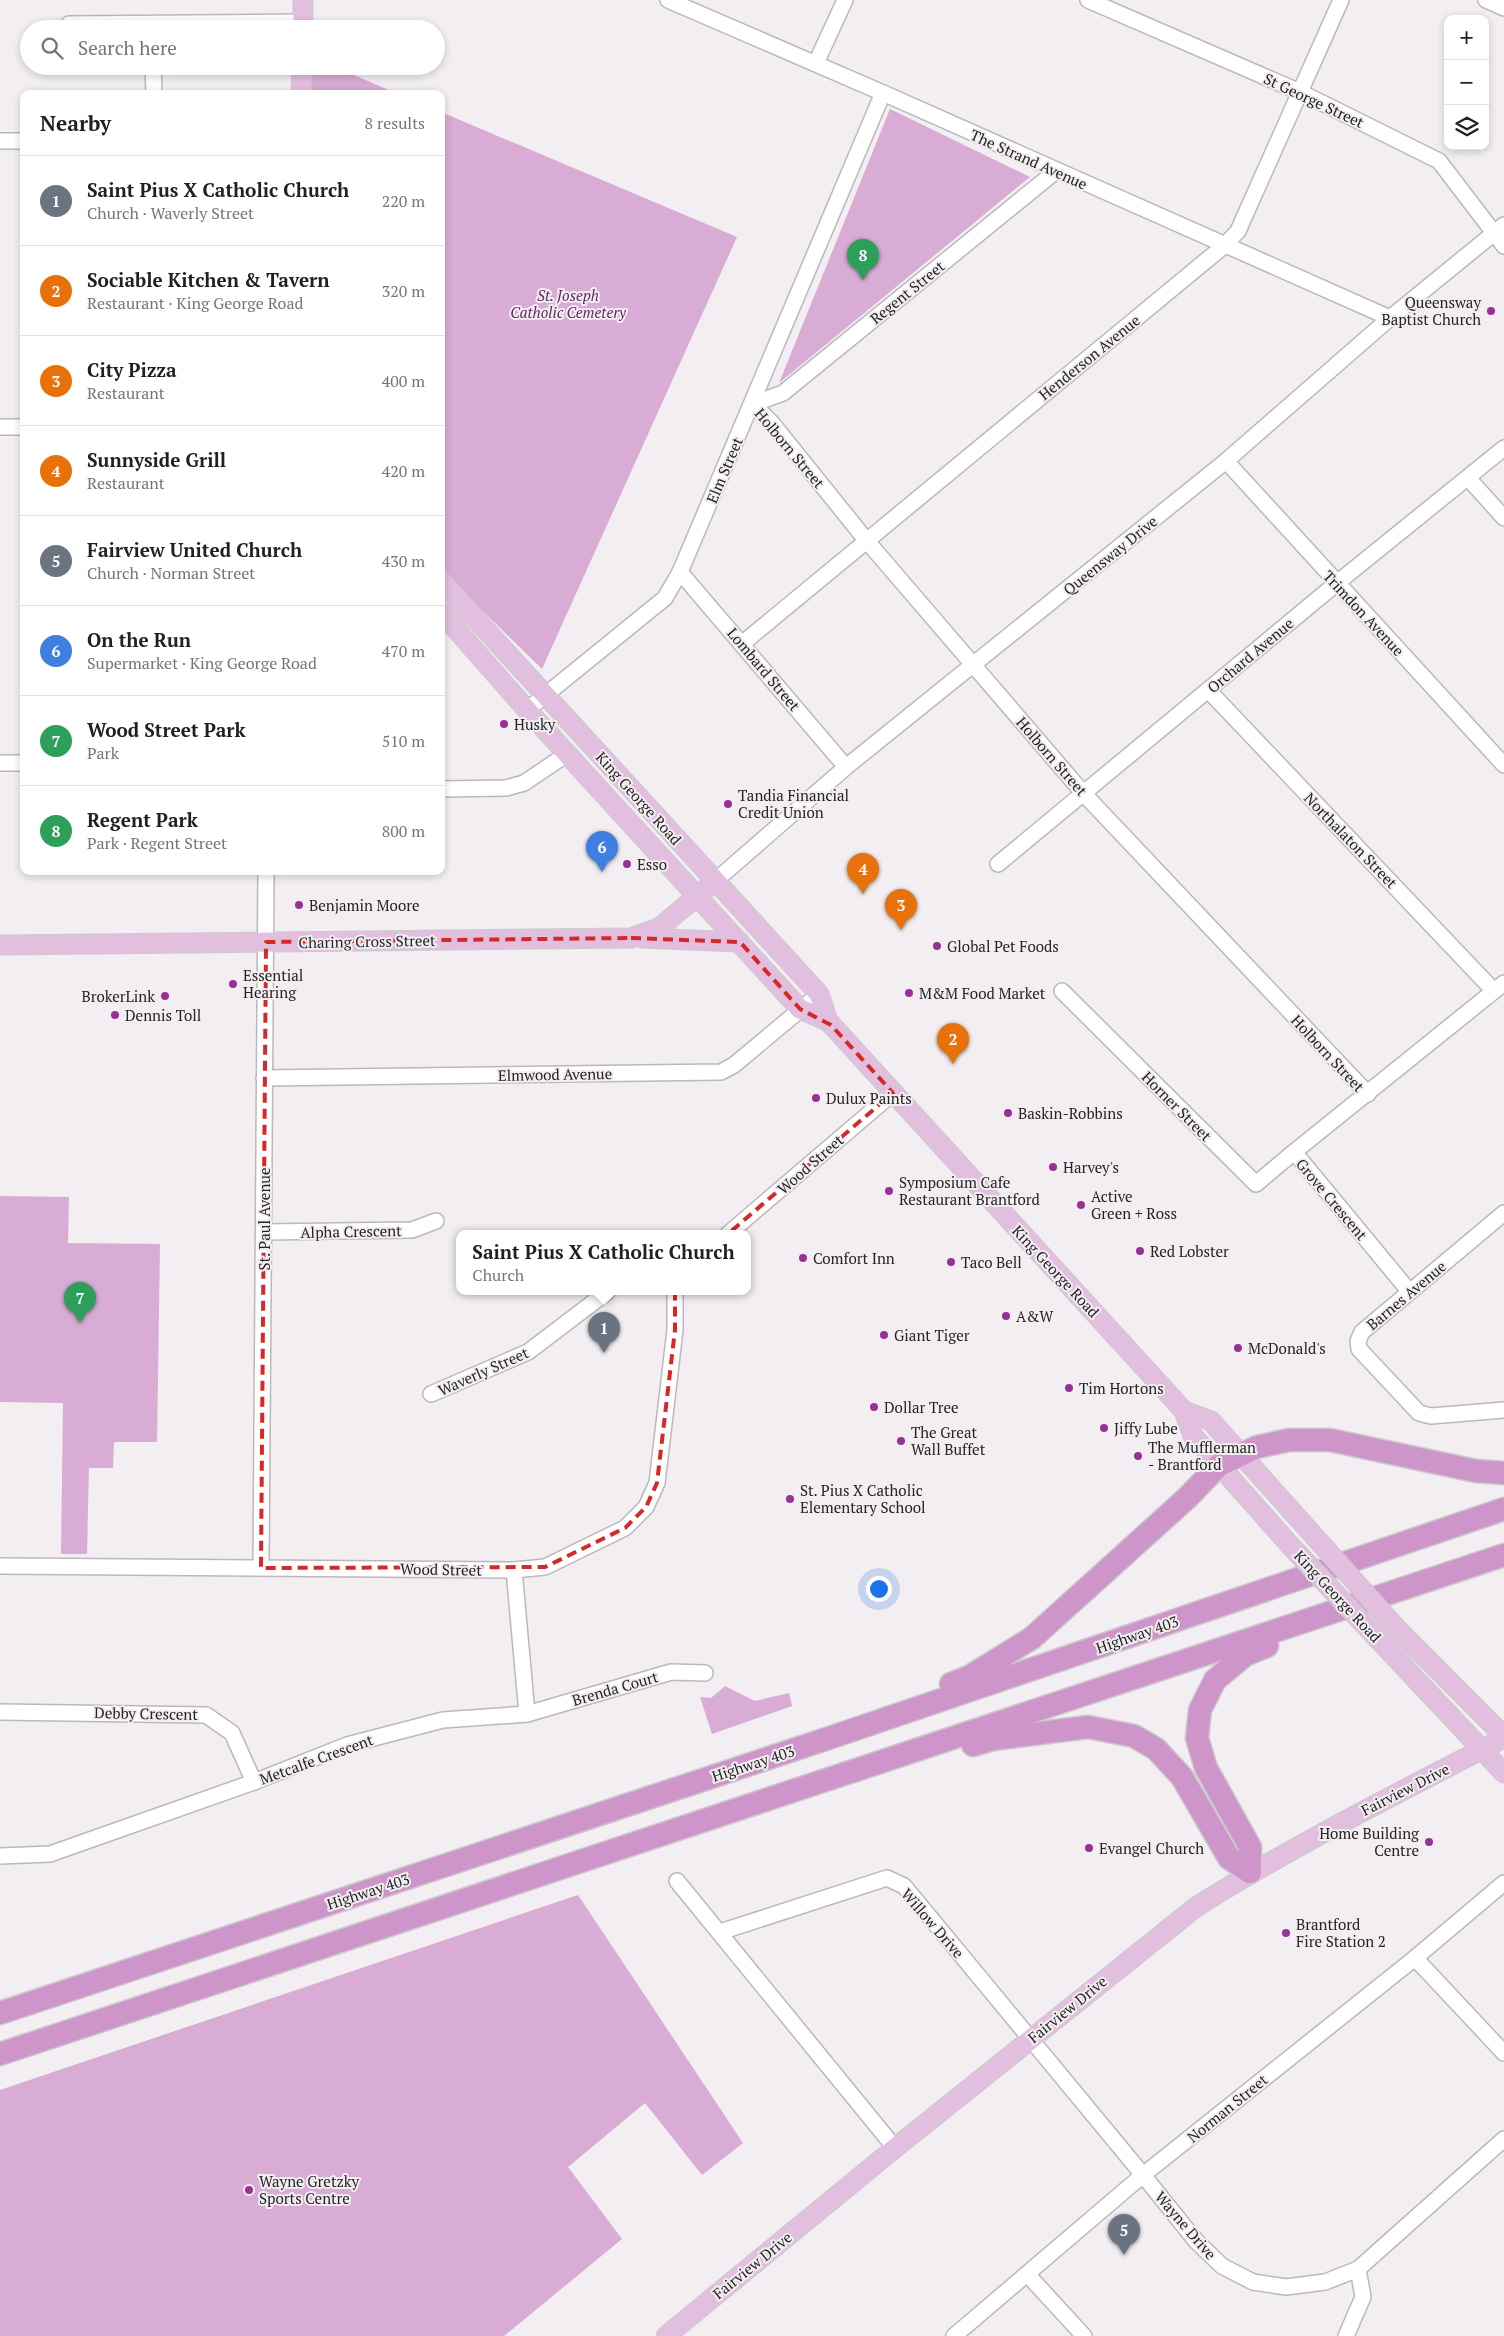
<!DOCTYPE html>
<html lang="en">
<head>
<meta charset="utf-8">
<style>
	body { margin:0; font-family:"PT Serif",serif; background:#f2f2f2; color:#202124 }
	.controls { position:absolute; right:15px; top:15px; display:grid; overflow:hidden; border-radius:10px; box-shadow:0 2px 8px #0003 }
	.controls button { width:45px; height:45px; display:grid; place-items:center; padding:0; border:0; border-bottom:1px solid #e0e0e0; background:#fff; color:#202124; font:25px sans-serif }
	.you { position:absolute; left:878px; top:1588px; width:18px; height:18px; margin:-12px; border:4px solid #fff; border-radius:50%; background:#1a73e8; box-shadow:0 0 0 8px #1a73e833 }
	.badge { display:grid; place-items:center; width:32px; height:32px; border-radius:50%; background:#973195; color:#fff; font-size:16px; font-weight:700 }
	.pin { position:absolute; translate:-50% -41px; filter:drop-shadow(0 1px 2px #0008) }
	.pin::after { content:''; position:absolute; top:26px; width:18px; height:15px; background:inherit; clip-path:polygon(0 0,100% 0,50% 100%) }
	.popup { position:absolute; left:456px; top:1230px; width:295px; height:65px; box-sizing:border-box; display:grid; place-content:center; border-radius:10px; background:#fff; filter:drop-shadow(0 1px 4px #0005); font-size:16px; white-space:nowrap; color:#757577 }
	.popup b { font-size:19px; color:#202124 }
	.popup::after { content:''; position:absolute; left:50%; top:100%; margin-left:-10px; border:10px solid transparent; border-top-color:#fff }
	.list { margin:0; padding:0; list-style:none }
	h2 { display:flex; justify-content:space-between; align-items:center; height:65px; margin:0; padding:0 20px; font-size:21px }
	h2 small { font-size:16px; font-weight:400; color:#757577 }
	.list li { display:grid; grid-template-columns:32px 1fr auto; gap:15px; align-items:center; box-sizing:border-box; height:90px; padding:0 20px; border-top:1px solid #e0e0e0 }
	.list b { display:block; font-size:19px; white-space:nowrap }
	.list p { margin:0; font-size:16px; white-space:nowrap; color:#757577 }
	.list em { font-size:16px; font-style:normal; color:#757577 }
	.icon { flex:none; width:28px; height:28px; fill:none; stroke:currentColor; stroke-width:2; stroke-linecap:round; stroke-linejoin:round }
	.map { position:relative; flex:none; width:1504px; height:2336px; overflow:hidden }
	.search { position:absolute; background:#fff; box-shadow:0 2px 8px #0003; left:20px; top:20px; width:425px; height:55px; display:flex; align-items:center; gap:12px; box-sizing:border-box; padding:0 18px; border-radius:28px; color:#757577; font-size:19px }
	.panel { position:absolute; background:#fff; box-shadow:0 2px 8px #0003; left:20px; top:90px; width:425px; height:785px; border-radius:10px }
	.map>svg:first-child { display:block }
	.green { fill:#d8acd4 }
	.lines { fill:none; stroke-linecap:round; stroke-linejoin:round }
	.minor-casing { stroke:#bbb8bb; stroke-width:18 }
	.major-casing { stroke:#cbcaca; stroke-width:21 }
	.highway-casing { stroke:#cbcaca; stroke-width:25 }
	.minor { stroke:#fff; stroke-width:15 }
	.major { stroke:#e2bfdf; stroke-width:19 }
	.highway { stroke:#ce95ca; stroke-width:22 }
	.major-bridge-casing { stroke:#cbcaca; stroke-width:21; stroke-linecap:butt }
	.major-bridge { stroke:#e2bfdf; stroke-width:19 }
	.marked { fill:none; stroke:#d62828; stroke-width:4; stroke-dasharray:10 6; stroke-linejoin:round }
	.poi-dot { fill:#973195; stroke:#f2eef1; stroke-width:2 }
	.labels { text-anchor:middle; dominant-baseline:central; stroke-width:4; stroke-linejoin:round; paint-order:stroke }
	.street-label { font-size:15px; fill:#252324; stroke:#f2eef1 }
	.park-label { font-size:15px; font-style:italic; fill:#652563; stroke:#f2eef1 }
	.poi-label { font-size:15px; fill:#252324; stroke:#f2eef1; text-anchor:start }
</style>
</head>
<body>
<div class="map">
<svg width="1504" height="2336" viewBox="0 0 1504 2336">
	<rect width="100%" height="100%" fill="#f2eef1"/>
	<!-- green -->
	<g class="green">
		<path d="M310,66H333L398,94H309Z"/>
		<path d="M890,109L1030,177L779,383Z"/>
		<path d="M441,112L737,237L542,669L441,570Z"/>
		<path d="M0,1196L69,1197L68,1243L160,1244L157,1442H114L113,1468H89L87,1554H61L63,1403L0,1402Z"/>
		<path d="M725,1686L755,1701L789,1693L792,1706L712,1734L700,1697L711,1698Z"/>
		<path d="M578,1895L743,2143L702,2175L645,2103L568,2167L622,2239L504,2336H0V2090Z"/>
	</g>
	<g class="lines">
		<!-- minor casing -->
		<g class="minor-casing">
			<g id="minor">
				<path d="M668,0L883,93L1390,318"/>
				<path d="M1088,0L1300,92L1439,161L1504,246"/>
				<path d="M1486,0L1504,8"/>
				<path d="M69,24L303,22"/>
				<path d="M816,63L845,0"/>
				<path d="M153,66L154,94"/>
				<path d="M0,141H24"/>
				<path d="M1056,171L783,393L753,404L771,422L866,540L1084,794L1368,1094"/>
				<path d="M0,427H24"/>
				<path d="M1226,461L1504,765"/>
				<path d="M1468,478L1504,518"/>
				<path d="M680,572L846,767"/>
				<path d="M743,643L1225,245L1238,231L1341,0"/>
				<path d="M1208,690L1494,991"/>
				<path d="M527,710L665,598L680,572L883,93"/>
				<path d="M0,763H24"/>
				<path d="M441,789L506,788L524,783L567,754"/>
				<path d="M998,864L1337,583L1504,448"/>
				<path d="M714,882L846,767L1226,461L1390,318L1504,225"/>
				<path d="M1062,991L1256,1184L1294,1152"/>
				<path d="M264,1078L721,1072L734,1065L819,994"/>
				<path d="M1504,1213L1362,1332L1358,1341L1359,1349L1419,1413L1431,1416L1504,1410"/>
				<path d="M264,1232L412,1230L436,1221"/>
				<path d="M728,1234L893,1093"/>
				<path d="M1409,1291L1294,1152L1504,983"/>
				<path d="M431,1394L528,1352L607,1292"/>
				<path d="M0,1566L514,1570L545,1567L625,1528L646,1507L657,1483L675,1330V1292"/>
				<path d="M261,1568L266,871"/>
				<path d="M514,1570L527,1714"/>
				<path d="M0,1712L206,1715L232,1733L254,1782"/>
				<path d="M0,1856L50,1854L254,1782L347,1745L443,1720L527,1714L671,1672L705,1673"/>
				<path d="M677,1881L895,2148"/>
				<path d="M720,1932L887,1878L904,1886L1143,2175L1196,2241L1222,2266L1253,2282L1286,2287L1325,2282L1358,2269L1504,2139"/>
				<path d="M1415,1958L1504,2053"/>
				<path d="M1027,2274L1084,2336"/>
				<path d="M954,2336L1143,2175L1415,1958L1504,1883"/>
				<path d="M1346,2336L1363,2297L1358,2269"/>
			</g>
		</g>
		<!-- major casing -->
		<g class="major-casing">
			<g id="major">
				<path d="M303,29V0"/>
				<path d="M301,94L302,66"/>
				<path d="M441,581L819,994L828,1021L1184,1411L1193,1436L1289,1544"/>
				<path d="M441,612L527,710L800,1009L828,1021"/>
				<path d="M642,938L740,942"/>
				<path d="M0,945L631,938L659,928L714,882"/>
				<path d="M1184,1411L1211,1421L1314,1536"/>
				<path d="M1399,1631L1504,1736"/>
				<path d="M1377,1638L1504,1773"/>
				<path d="M666,2336L895,2148L1196,1907C1296,1844 1400,1792 1504,1738"/>
			</g>
		</g>
		<!-- highway casing -->
		<g class="highway-casing">
			<g id="highway">
				<path d="M951,1684L969,1677L1032,1638L1187,1498L1219,1465L1257,1447L1289,1440H1330L1476,1471L1504,1473"/>
				<path d="M973,1745L993,1739L1088,1727L1134,1736L1156,1749L1182,1777L1229,1858L1250,1872"/>
				<path d="M1250,1872V1847L1206,1768L1197,1738L1200,1710L1215,1680L1245,1655L1267,1646"/>
				<path d="M0,2013L832,1737L1504,1509"/>
				<path d="M0,2054L1504,1555"/>
			</g>
		</g>
		<!-- minor -->
		<use href="#minor" class="minor"/>
		<!-- major -->
		<use href="#major" class="major"/>
		<!-- highway -->
		<use href="#highway" class="highway"/>
		<!-- major-bridge casing -->
		<g class="major-bridge-casing">
			<g id="major-bridge">
				<path d="M1314,1536L1399,1631"/>
				<path d="M1289,1544L1377,1638"/>
			</g>
		</g>
		<!-- major-bridge -->
		<use href="#major-bridge" class="major-bridge"/>
	</g>
	<!-- marked area -->
	<path class="marked" d="M631,938L740,942L800,1009L831,1025L893,1093L675,1279V1330L657,1483L646,1507L625,1528L545,1567L261,1568L266,942Z"/>
	<!-- markers -->
	<g class="poi-dot">
		<circle cx="1491" cy="311" r="5"/>
		<circle cx="504" cy="724" r="5"/>
		<circle cx="728" cy="804" r="5"/>
		<circle cx="627" cy="864" r="5"/>
		<circle cx="299" cy="905" r="5"/>
		<circle cx="937" cy="946" r="5"/>
		<circle cx="233" cy="984" r="5"/>
		<circle cx="909" cy="993" r="5"/>
		<circle cx="165" cy="996" r="5"/>
		<circle cx="115" cy="1015" r="5"/>
		<circle cx="816" cy="1098" r="5"/>
		<circle cx="1008" cy="1113" r="5"/>
		<circle cx="1053" cy="1167" r="5"/>
		<circle cx="889" cy="1191" r="5"/>
		<circle cx="1081" cy="1205" r="5"/>
		<circle cx="1140" cy="1251" r="5"/>
		<circle cx="803" cy="1258" r="5"/>
		<circle cx="951" cy="1262" r="5"/>
		<circle cx="1006" cy="1316" r="5"/>
		<circle cx="884" cy="1335" r="5"/>
		<circle cx="1238" cy="1348" r="5"/>
		<circle cx="1069" cy="1388" r="5"/>
		<circle cx="874" cy="1407" r="5"/>
		<circle cx="1104" cy="1428" r="5"/>
		<circle cx="901" cy="1441" r="5"/>
		<circle cx="1138" cy="1456" r="5"/>
		<circle cx="790" cy="1499" r="5"/>
		<circle cx="1429" cy="1842" r="5"/>
		<circle cx="1089" cy="1848" r="5"/>
		<circle cx="1286" cy="1933" r="5"/>
		<circle cx="249" cy="2190" r="5"/>
	</g>
	<g class="labels">
		<!-- street labels -->
		<g class="street-label">
			<text transform="translate(1314 100) rotate(25)">St George Street</text>
			<text transform="translate(1029 159) rotate(24)">The Strand Avenue</text>
			<text transform="translate(907 292) rotate(-39)">Regent Street</text>
			<text transform="translate(1089 357) rotate(-39)">Henderson Avenue</text>
			<text transform="translate(790 448) rotate(50)">Holborn Street</text>
			<text transform="translate(724 470) rotate(-67)">Elm Street</text>
			<text transform="translate(1110 555) rotate(-39)">Queensway Drive</text>
			<text transform="translate(1364 613) rotate(47)">Trimdon Avenue</text>
			<text transform="translate(1250 655) rotate(-40)">Orchard Avenue</text>
			<text transform="translate(764 669) rotate(50)">Lombard Street</text>
			<text transform="translate(1052 756) rotate(49)">Holborn Street</text>
			<text transform="translate(639 798) rotate(48)">King George Road</text>
			<text transform="translate(1351 840) rotate(46)">Northalaton Street</text>
			<text transform="translate(367 941) rotate(-1)">Charing Cross Street</text>
			<text transform="translate(1328 1053) rotate(47)">Holborn Street</text>
			<text transform="translate(555 1074) rotate(-1)">Elmwood Avenue</text>
			<text transform="translate(1177 1106) rotate(45)">Horner Street</text>
			<text transform="translate(810 1164) rotate(-41)">Wood Street</text>
			<text transform="translate(1332 1199) rotate(50)">Grove Crescent</text>
			<text transform="translate(264 1219) rotate(-90)">St. Paul Avenue</text>
			<text transform="translate(351 1231) rotate(-1)">Alpha Crescent</text>
			<text transform="translate(1056 1271) rotate(47)">King George Road</text>
			<text transform="translate(1406 1295) rotate(-40)">Barnes Avenue</text>
			<text transform="translate(483 1371) rotate(-24)">Waverly Street</text>
			<text transform="translate(441 1569) rotate(1)">Wood Street</text>
			<text transform="translate(1338 1596) rotate(47)">King George Road</text>
			<text transform="translate(1137 1634) rotate(-19)">Highway 403</text>
			<text transform="translate(615 1688) rotate(-16)">Brenda Court</text>
			<text transform="translate(146 1713) rotate(1)">Debby Crescent</text>
			<text transform="translate(316 1759) rotate(-20)">Metcalfe Crescent</text>
			<text transform="translate(753 1763) rotate(-18)">Highway 403</text>
			<text transform="translate(1405 1789) rotate(-27)">Fairview Drive</text>
			<text transform="translate(368 1891) rotate(-18)">Highway 403</text>
			<text transform="translate(933 1923) rotate(49)">Willow Drive</text>
			<text transform="translate(1067 2009) rotate(-39)">Fairview Drive</text>
			<text transform="translate(1227 2108) rotate(-39)">Norman Street</text>
			<text transform="translate(1186 2225) rotate(49)">Wayne Drive</text>
			<text transform="translate(752 2265) rotate(-39)">Fairview Drive</text>
		</g>
		<!-- park labels -->
		<g class="park-label">
			<text x="568" y="295">St. Joseph<tspan x="568" dy="17">Catholic Cemetery</tspan></text>
		</g>
		<!-- poi labels -->
		<g class="poi-label">
			<text x="1481" y="302" text-anchor="end">Queensway<tspan x="1481" dy="17">Baptist Church</tspan></text>
			<text x="514" y="724">Husky</text>
			<text x="738" y="795">Tandia Financial<tspan x="738" dy="17">Credit Union</tspan></text>
			<text x="637" y="864">Esso</text>
			<text x="309" y="905">Benjamin Moore</text>
			<text x="947" y="946">Global Pet Foods</text>
			<text x="243" y="975">Essential<tspan x="243" dy="17">Hearing</tspan></text>
			<text x="919" y="993">M&amp;M Food Market</text>
			<text x="155" y="996" text-anchor="end">BrokerLink</text>
			<text x="125" y="1015">Dennis Toll</text>
			<text x="826" y="1098">Dulux Paints</text>
			<text x="1018" y="1113">Baskin-Robbins</text>
			<text x="1063" y="1167">Harvey's</text>
			<text x="899" y="1182">Symposium Cafe<tspan x="899" dy="17">Restaurant Brantford</tspan></text>
			<text x="1091" y="1196">Active<tspan x="1091" dy="17">Green + Ross</tspan></text>
			<text x="1150" y="1251">Red Lobster</text>
			<text x="813" y="1258">Comfort Inn</text>
			<text x="961" y="1262">Taco Bell</text>
			<text x="1016" y="1316">A&amp;W</text>
			<text x="894" y="1335">Giant Tiger</text>
			<text x="1248" y="1348">McDonald's</text>
			<text x="1079" y="1388">Tim Hortons</text>
			<text x="884" y="1407">Dollar Tree</text>
			<text x="1114" y="1428">Jiffy Lube</text>
			<text x="911" y="1432">The Great<tspan x="911" dy="17">Wall Buffet</tspan></text>
			<text x="1148" y="1447">The Mufflerman<tspan x="1148" dy="17">- Brantford</tspan></text>
			<text x="800" y="1490">St. Pius X Catholic<tspan x="800" dy="17">Elementary School</tspan></text>
			<text x="1419" y="1833" text-anchor="end">Home Building<tspan x="1419" dy="17">Centre</tspan></text>
			<text x="1099" y="1848">Evangel Church</text>
			<text x="1296" y="1924">Brantford<tspan x="1296" dy="17">Fire Station 2</tspan></text>
			<text x="259" y="2181">Wayne Gretzky<tspan x="259" dy="17">Sports Centre</tspan></text>
		</g>
	</g>
</svg>
<div class="controls">
<button>+</button>
<button>−</button>
<button><svg class="icon" aria-label="layers" viewBox="0 0 24 24"><path d="M12 4l9 5-9 5-9-5zM3 14l9 5 9-5"/></svg></button>
</div>
<div class="you"></div>
<div class="pin badge" style="left:604px;top:1353px;background:#6b7280">1</div>
<div class="popup"><b>Saint Pius X Catholic Church</b>Church</div>
<div class="pin badge" style="left:953px;top:1064px;background:#e8710a">2</div>
<div class="pin badge" style="left:901px;top:930px;background:#e8710a">3</div>
<div class="pin badge" style="left:863px;top:894px;background:#e8710a">4</div>
<div class="pin badge" style="left:1124px;top:2255px;background:#6b7280">5</div>
<div class="pin badge" style="left:602px;top:872px;background:#3f7fe0">6</div>
<div class="pin badge" style="left:80px;top:1323px;background:#2e9e5b">7</div>
<div class="pin badge" style="left:863px;top:280px;background:#2e9e5b">8</div>
<div class="search"><svg class="icon" aria-label="search" viewBox="0 0 24 24"><circle cx="10" cy="10" r="6"/><path d="M15 15l6 6"/></svg>Search here</div>
<section class="panel">
<h2>Nearby<small>8 results</small></h2>
<ul class="list">
<li><span class="badge" style="background:#6b7280">1</span><div><b>Saint Pius X Catholic Church</b><p>Church · Waverly Street</p></div><em>220 m</em></li>
<li><span class="badge" style="background:#e8710a">2</span><div><b>Sociable Kitchen &amp; Tavern</b><p>Restaurant · King George Road</p></div><em>320 m</em></li>
<li><span class="badge" style="background:#e8710a">3</span><div><b>City Pizza</b><p>Restaurant</p></div><em>400 m</em></li>
<li><span class="badge" style="background:#e8710a">4</span><div><b>Sunnyside Grill</b><p>Restaurant</p></div><em>420 m</em></li>
<li><span class="badge" style="background:#6b7280">5</span><div><b>Fairview United Church</b><p>Church · Norman Street</p></div><em>430 m</em></li>
<li><span class="badge" style="background:#3f7fe0">6</span><div><b>On the Run</b><p>Supermarket · King George Road</p></div><em>470 m</em></li>
<li><span class="badge" style="background:#2e9e5b">7</span><div><b>Wood Street Park</b><p>Park</p></div><em>510 m</em></li>
<li><span class="badge" style="background:#2e9e5b">8</span><div><b>Regent Park</b><p>Park · Regent Street</p></div><em>800 m</em></li>
</ul>
</section>
</div>
</body>
</html>
